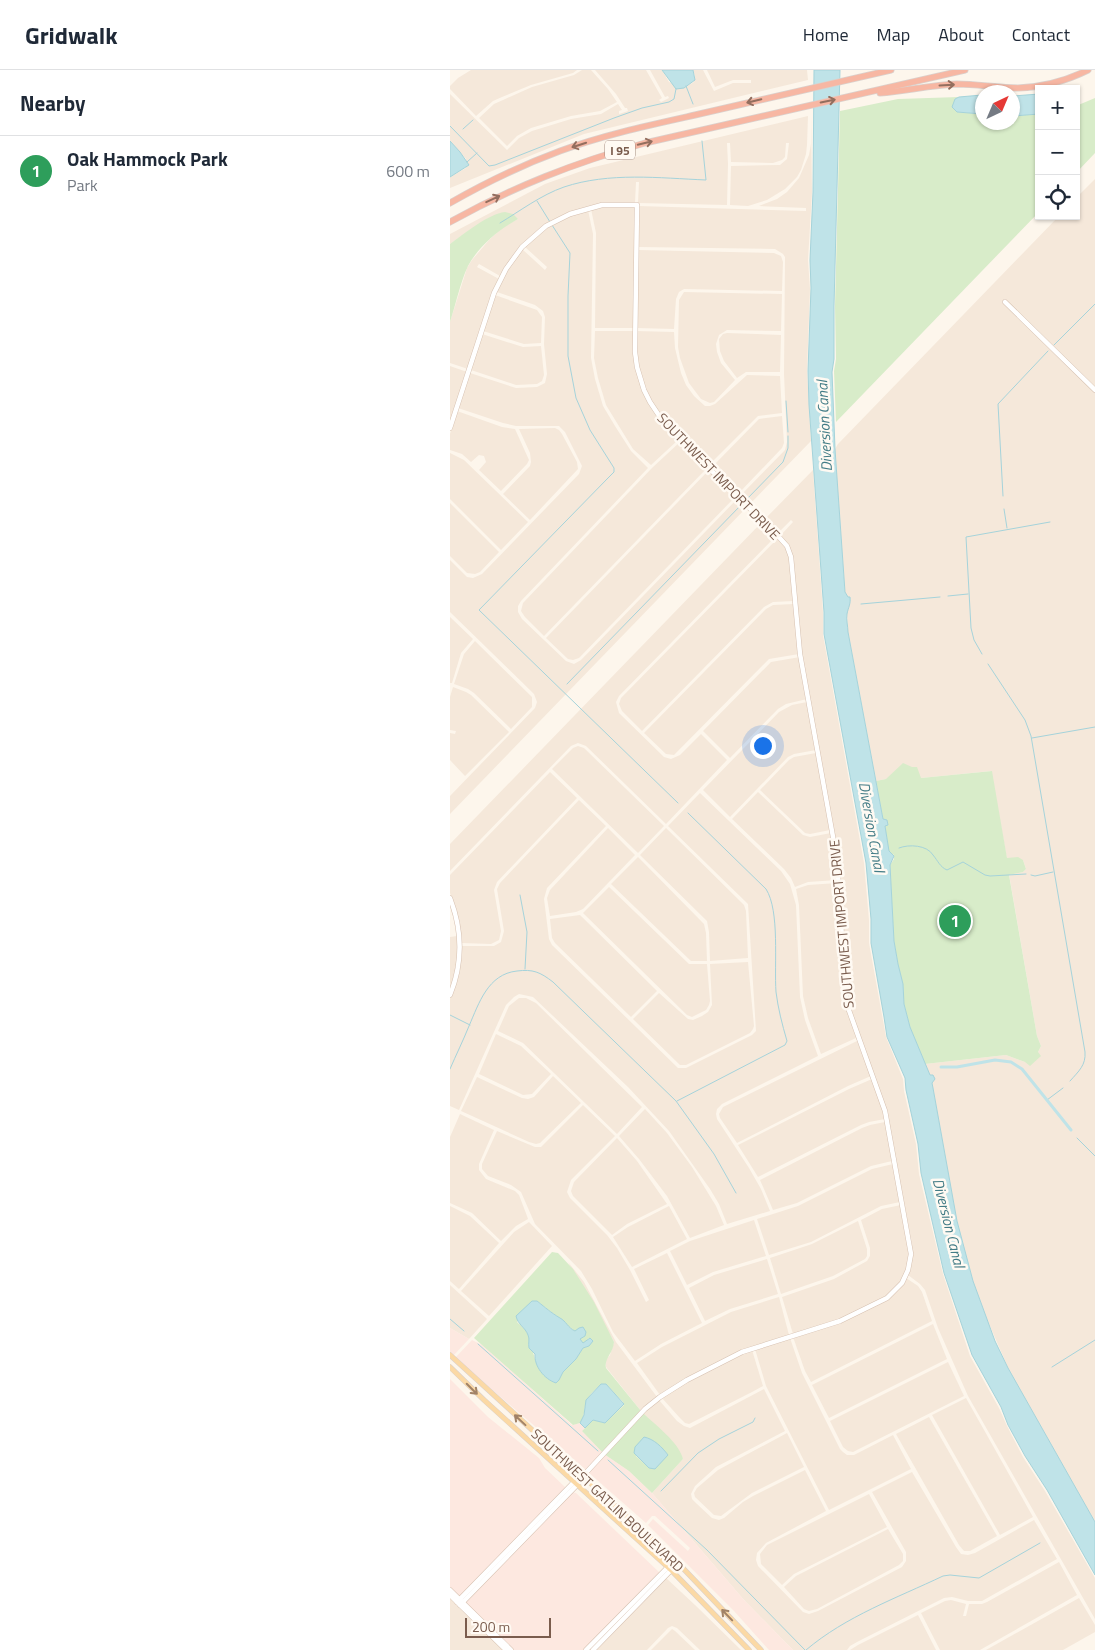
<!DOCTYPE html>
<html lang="en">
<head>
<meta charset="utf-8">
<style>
	body { margin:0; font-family:"Titillium Web",sans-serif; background:#f6f6f7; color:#1f2937 }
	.controls { position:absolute; right:15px; top:15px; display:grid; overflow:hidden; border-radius:0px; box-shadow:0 1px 4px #0004 }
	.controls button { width:45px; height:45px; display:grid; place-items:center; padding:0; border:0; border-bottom:1px solid #e0e1e3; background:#fff; color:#1f2937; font:25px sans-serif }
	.compass { position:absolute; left:525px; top:15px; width:45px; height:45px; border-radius:50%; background:#fff; box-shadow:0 1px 4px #0004; rotate:44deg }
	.scale { position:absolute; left:15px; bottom:12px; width:86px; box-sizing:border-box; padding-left:5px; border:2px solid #7a5c4d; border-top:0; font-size:14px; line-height:18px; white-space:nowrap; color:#7a5c4d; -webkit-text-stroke:4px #fffaf3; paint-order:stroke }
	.you { position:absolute; left:312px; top:675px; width:18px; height:18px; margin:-12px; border:4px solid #fff; border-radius:50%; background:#1a73e8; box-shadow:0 0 0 8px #1a73e833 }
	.badge { display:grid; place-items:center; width:32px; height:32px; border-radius:50%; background:#2563eb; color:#fff; font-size:16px; font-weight:700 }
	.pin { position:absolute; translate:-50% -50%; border:2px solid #fff; box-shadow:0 1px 5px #0006 }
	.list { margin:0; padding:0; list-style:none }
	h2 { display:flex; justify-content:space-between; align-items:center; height:65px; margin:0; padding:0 20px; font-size:21px }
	h2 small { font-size:16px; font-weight:400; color:#747a83 }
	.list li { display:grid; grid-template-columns:32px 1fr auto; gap:15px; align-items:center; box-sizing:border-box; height:70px; padding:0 20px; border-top:1px solid #e0e1e3 }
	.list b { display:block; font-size:19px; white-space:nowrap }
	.list p { margin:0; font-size:16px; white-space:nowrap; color:#747a83 }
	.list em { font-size:16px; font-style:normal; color:#747a83 }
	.icon { flex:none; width:28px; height:28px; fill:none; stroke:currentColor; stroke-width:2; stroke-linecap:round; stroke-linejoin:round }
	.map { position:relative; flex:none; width:645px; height:1580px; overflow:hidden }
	header { display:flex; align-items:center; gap:30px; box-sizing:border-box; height:70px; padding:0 25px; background:#fff; border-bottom:1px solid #e0e1e3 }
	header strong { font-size:24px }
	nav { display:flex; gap:28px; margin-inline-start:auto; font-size:18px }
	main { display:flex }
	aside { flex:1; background:#fff }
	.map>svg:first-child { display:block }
	.residential { fill:#f5e8da }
	.commercial { fill:#fde8e0 }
	.green { fill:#d8ecc9; fill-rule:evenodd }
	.water { fill:#bfe3e8; stroke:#a5d3da }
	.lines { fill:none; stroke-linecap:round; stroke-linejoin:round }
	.stream { stroke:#a5d3da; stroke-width:1 }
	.canal { stroke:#bfe3e8; stroke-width:3 }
	.secondary-casing { stroke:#d6c0b0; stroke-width:5.5 }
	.primary-casing { stroke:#dad1cd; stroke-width:5.5 }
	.highway-casing { stroke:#dad1cd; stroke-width:7 }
	.secondary { stroke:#fff; stroke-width:4.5 }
	.primary { stroke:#fbd9a5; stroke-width:4.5 }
	.highway { stroke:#f7b7a3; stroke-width:5.5 }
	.oneway { stroke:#936e5e }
	.oneway2 { stroke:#a18267 }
	.labels { text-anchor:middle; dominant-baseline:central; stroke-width:5; stroke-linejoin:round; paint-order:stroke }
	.shield { fill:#fffaf3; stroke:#a28b7f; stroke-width:1 }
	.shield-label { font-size:12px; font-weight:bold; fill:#7a5c4d }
	.street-label { font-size:14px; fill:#7a5c4d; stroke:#fffaf3 }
	.water-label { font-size:15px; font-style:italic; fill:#437c86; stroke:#fffaf3 }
</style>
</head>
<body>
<header>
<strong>Gridwalk</strong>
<nav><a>Home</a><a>Map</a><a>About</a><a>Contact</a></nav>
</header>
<main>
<aside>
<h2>Nearby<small></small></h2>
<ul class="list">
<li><span class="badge" style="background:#2e9e5b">1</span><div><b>Oak Hammock Park</b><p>Park</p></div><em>600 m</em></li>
</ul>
</aside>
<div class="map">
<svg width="645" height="1580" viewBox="0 0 645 1580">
	<rect width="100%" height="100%" fill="#fdf6ec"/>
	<!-- residential -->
	<g class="residential">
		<path d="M21,0H127L123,3L81,15L52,27L43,31L26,46L0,19V16L8,8Z"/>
		<path d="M132,0H141L158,19L167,32L150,41L121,46L81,58L67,66L57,76L29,48L44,34L53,30L82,17L124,5Z"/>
		<path d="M145,0H196L212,28L209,30L211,32L219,28L218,26L215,27L200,0H212L219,12L234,18L244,12L245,6L243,0H253L264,21L283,13H301V10H283L265,17L257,0H357L358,10L134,64L0,118V107L16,98V89L0,71V24L57,80L69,68L82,61L121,49L151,44L168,34L172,40L169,41V44L178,41L177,38H175L166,24Z"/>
		<path d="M361,45L362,123L358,190L360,219L357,301L361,371L299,435L290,426L335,380L337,372L334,304L335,187L333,184L325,179L188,177V136L356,141V138L309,136L327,129L337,122L349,108L359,85L361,74Z"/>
		<path d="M358,46L357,75L356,84L351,100L347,107L335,119L317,130L298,136L280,135L281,96L330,95L337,89L339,73H336L335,87L332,90L323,93L281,92L280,73H277L278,94L277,135L188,133L189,112H186L185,133L153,134L140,136L120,142L105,149L70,177L50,206L29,194L27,197L49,209L18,299L0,293V252L17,198L22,190L39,170L53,157L68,149L51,143L37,149L0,174V164L95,114L140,98Z"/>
		<path d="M645,109V1452L558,1298L534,1242L523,1211L507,1151L483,1018L482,1013L485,1009L480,1005L475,994L556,985L575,992L588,982L591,976L587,966L559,804L573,802L576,799L573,790L557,789L541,701L471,708L436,709L426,711L398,562L397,542L398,527L395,522L385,379L388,374L609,146H626V128Z"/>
		<path d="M185,136L183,258H145L146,163L141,139L152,137Z"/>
		<path d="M138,140L143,164L141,288L145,309L153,336L165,356L181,381L198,398L71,531L68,536V542L72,549L116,591L124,594L131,590L288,428L297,437L0,744V726L85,638L87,632L84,624L0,542V490L17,507L23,508L32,504L129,404L132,396L115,362L109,356H66L53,353L8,338L20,303L66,318L87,317L95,313L97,304L94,274L95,247L93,241L85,235L47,222L57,200L72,179L95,200L97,197L75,177L97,158L121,145Z"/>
		<path d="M188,180L324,183L331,186L333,192L332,221L234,219L229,222L226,229L224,259L186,258Z"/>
		<path d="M234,222L332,224L331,261L277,260L269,265L266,274L267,282L271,293L285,310L264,332L260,333L251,329L239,313L230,288L228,277L229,230Z"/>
		<path d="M45,225L87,240L92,247L91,273L74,274L33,261Z"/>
		<path d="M145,261H183V282L198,333L215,357L228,370L201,395L183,379L156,335L148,308L144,288Z"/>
		<path d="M186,261L224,262L225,278L231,303L236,315L244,326L255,336H260L265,334L297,305L330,306L332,343L308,346L259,395L218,355L201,331L188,296Z"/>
		<path d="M277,263L331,265L330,302H296L287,308L274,291L270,281L269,269L273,264Z"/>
		<path d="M32,264L73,277L91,276L94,305L92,311L87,314L66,315L21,300Z"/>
		<path d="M0,296L17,302L0,353Z"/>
		<path d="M7,341L52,357L65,359L79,390L77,394L51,421L29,400L36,392L34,386L29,385L21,392L12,384L0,380V364Z"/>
		<path d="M332,346L334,373L332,378L288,424L261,398L309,349Z"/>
		<path d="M105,358L109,360L112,364L127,392L128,399L80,450L53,424L80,396L81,392L80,383L69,359Z"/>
		<path d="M230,372L257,398L94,566L75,547L71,541L73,533L202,398Z"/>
		<path d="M0,383L14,390L78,452L51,480L0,429Z"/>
		<path d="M259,400L286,426L129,588L123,590L118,589L96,568Z"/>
		<path d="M363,400L373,542V565L414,793L419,850V873L436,967L453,1009L454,1021L466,1074L469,1104L493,1204L520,1286L549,1338L557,1356L573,1387L595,1421L645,1508V1549L518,1326L488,1258L475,1220L470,1214L458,1205L462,1192V1173L434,1032L402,947L397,932L390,810L352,584L342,487L330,466L343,452L341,450L328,463L315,449Z"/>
		<path d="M0,433L49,482L30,502L25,504L17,503L0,486Z"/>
		<path d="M312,452L326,466L169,626L166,632L169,643L214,687L221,689L230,685L251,664L277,690L216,754L136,676L128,673L121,676L0,801V774Z"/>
		<path d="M328,468L336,477L339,488L344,531L323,532L314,537L192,661L172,641L169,634L171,628Z"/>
		<path d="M344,534L349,584L319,589L224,685L216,684L194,663L316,539L323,535Z"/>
		<path d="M0,547L23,569L11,583L2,613H0Z"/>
		<path d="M25,571L82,627V637L61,659L24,623L18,619L4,614L14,584Z"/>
		<path d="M350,587L357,629L336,634L328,639L280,688L253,661L321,592Z"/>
		<path d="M3,617L16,622L21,625L59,662L15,706L0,690V663L5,664L6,661L0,660V627Z"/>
		<path d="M357,632L366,680L344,684L338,687L280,747L253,720L329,642L342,635Z"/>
		<path d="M128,676L134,678L214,756L188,783L102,699L123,678Z"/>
		<path d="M366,683L380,760L360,764L355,763L310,720L339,690L344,687Z"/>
		<path d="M100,702L127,728L47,812L44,820L51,861L49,870L41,874L11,873L6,839L0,823V805Z"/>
		<path d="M308,722L353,765L360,767L381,763L385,784L387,810L358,812L345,817L341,808L334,799L282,749Z"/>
		<path d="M250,723L331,801L340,814L346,835L350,927L355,950L368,986L272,1034L267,1039L266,1044L267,1049L299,1098L311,1119L320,1141L277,1154L269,1134L260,1119L219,1061L178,1017L83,927L69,924L64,927L56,935L9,1040L0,1036V929L4,918L11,876H44L51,872L54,861L47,819L50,813L129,730L156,756L97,818L94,829L99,869L102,875L228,998H236L302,965L306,961L298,834L218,756Z"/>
		<path d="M158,758L185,785L133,839L126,842L100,846L97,828L100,820Z"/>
		<path d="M216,758L294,835L296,841L298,888L260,891L259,862L257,851L190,785Z"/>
		<path d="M188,787L254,854L256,863L257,891H241L161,814Z"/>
		<path d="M387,813L394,932L406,968L371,984L358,948L353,926L349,835L346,819L358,815Z"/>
		<path d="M159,817L239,894H257L260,931L259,935L256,940L242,947L237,945L133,843Z"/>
		<path d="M130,845L207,921L181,947L105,873L102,868L100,849Z"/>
		<path d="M7,866V892L1,917L0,916V867Z"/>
		<path d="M298,892L304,956L303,959L300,963L236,995H230L183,949L209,923L238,949L243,950L252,946L258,942L262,935L260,894Z"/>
		<path d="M69,928H76L86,933L192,1037L167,1064L73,973L48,961L59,936Z"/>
		<path d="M46,964L71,976L101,1004L82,1024L73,1025L29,1004Z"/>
		<path d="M407,971L421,1006L398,1016L287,1073L270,1048L269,1044L273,1037Z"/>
		<path d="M103,1006L131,1033L90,1073L86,1074L79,1072L11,1041L27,1007L72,1028L78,1029L84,1027Z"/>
		<path d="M422,1009L435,1049L419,1052L411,1055L308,1107L288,1075L399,1019Z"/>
		<path d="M133,1035L165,1066L121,1110L117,1122L120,1128L157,1165L167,1178L180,1200L196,1232L199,1230L184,1199L217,1183L252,1253L211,1274L185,1291L163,1262L142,1219L131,1201L85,1154L71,1122L61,1115L38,1106L32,1099V1094L47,1061L85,1077H91Z"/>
		<path d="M195,1039L217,1063L242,1097L266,1136L274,1155L240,1168L217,1126L189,1089L169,1066Z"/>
		<path d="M10,1044L44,1060L29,1094V1100L36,1109L65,1121L69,1125L77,1146L78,1149L66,1156L51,1171L22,1143L0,1133V1067Z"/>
		<path d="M435,1052L442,1091L421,1096L347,1133L323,1140L310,1110L412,1058L420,1055Z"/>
		<path d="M167,1068L187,1091L217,1134L177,1154L162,1165L123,1126L121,1121L124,1112Z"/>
		<path d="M443,1094L450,1132L431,1136L361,1172L319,1185L307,1149L348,1136L422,1099Z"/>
		<path d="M451,1135L459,1174V1192L451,1212L436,1227L390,1250L343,1264L332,1227L384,1209L417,1191L420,1186V1178L411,1150L432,1139Z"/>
		<path d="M0,1136L20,1146L49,1173L9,1219L0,1211Z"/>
		<path d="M219,1136L237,1169L182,1197L163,1167L178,1157Z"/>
		<path d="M304,1150L316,1186L263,1202L237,1215L220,1181L240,1171Z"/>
		<path d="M408,1151L417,1179V1186L415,1189L383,1206L331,1224L320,1188L362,1174Z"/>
		<path d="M79,1152L102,1176L39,1246L11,1221L64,1162Z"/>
		<path d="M317,1189L328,1224L280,1239L255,1251L239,1218L264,1205Z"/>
		<path d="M118,1192L134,1212L166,1272L207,1327L191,1341L156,1297V1290L160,1285L164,1272L162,1268Z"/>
		<path d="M456,1208L468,1216L472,1222L482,1251L361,1312L355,1301L343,1267L391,1253L437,1230L449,1220Z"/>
		<path d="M0,1215L37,1249L19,1269L0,1258Z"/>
		<path d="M329,1227L339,1265L292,1280L210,1325L187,1293L212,1277L281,1242Z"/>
		<path d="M483,1254L497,1289L379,1348L362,1315Z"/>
		<path d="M340,1268L352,1303L390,1379L393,1382L397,1385H404L443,1365L461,1399L379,1440L316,1316L305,1279Z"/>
		<path d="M302,1280L313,1316L302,1322L239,1354L235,1353L230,1348L212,1328L238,1311Z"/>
		<path d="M498,1292L514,1326L403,1382L398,1381L393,1377L380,1351Z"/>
		<path d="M314,1319L335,1361L266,1397L245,1416L241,1424L242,1429L247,1434L262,1448L269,1450L274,1448L293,1432L303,1426L355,1400L376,1441L316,1473L307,1483L306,1490L308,1496L353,1542L359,1544L368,1541L452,1497L456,1491V1482L422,1422L462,1402L506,1477L511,1484L518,1485L525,1483L584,1450L607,1489L532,1531H518L502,1527L494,1528L407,1572L400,1576L397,1580H343L294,1530L202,1423L233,1389L193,1343L209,1330L227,1351L234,1356L240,1358Z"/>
		<path d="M516,1328L583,1447L550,1465L482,1345Z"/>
		<path d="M479,1347L547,1466L520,1481H514L509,1475L446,1364Z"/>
		<path d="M337,1363L354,1397L302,1423L271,1446L264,1445L245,1427L244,1423L247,1418L268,1400Z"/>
		<path d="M419,1424L437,1457L344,1504L332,1515L311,1494L310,1484L317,1475Z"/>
		<path d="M438,1459L453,1484V1491L449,1495L367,1539L359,1541L354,1539L334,1517L346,1506Z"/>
		<path d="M609,1492L627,1525L530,1580H490L471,1543L495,1531L501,1530L516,1534L513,1546H516L519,1534H532L537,1532Z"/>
		<path d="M216,1508L245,1535L291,1580H250L227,1558L222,1556L218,1558L197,1580H146Z"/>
		<path d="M0,1528L53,1580H0Z"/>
		<path d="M629,1528L645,1555V1562L613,1580H536Z"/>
		<path d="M468,1545L486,1580H400L408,1575Z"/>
		<path d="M222,1559L225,1561L245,1580H201Z"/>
	</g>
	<!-- commercial -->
	<g class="commercial">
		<path d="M0,1258L19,1269L3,1286L0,1283Z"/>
		<path d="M22,1270L32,1275L122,1355L130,1353L132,1354L135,1358L132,1361L152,1382L136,1400L5,1288Z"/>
		<path d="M0,1309L38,1347L89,1388L95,1398L115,1417L114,1419L10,1527L0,1518Z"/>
		<path d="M154,1384L179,1401L202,1423L294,1530L343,1580H319L284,1541L198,1455L203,1449L238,1481L240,1478L205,1446H202L196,1453L138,1402Z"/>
		<path d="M122,1422L126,1423L210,1503L134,1580H64L15,1532Z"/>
	</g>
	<!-- green -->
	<g class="green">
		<path d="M509,27L505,29L507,42L532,44V52H562L563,46L589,44V142L386,352L384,301L386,289L385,236L390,41L448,29Z"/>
		<path d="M645,28V83L626,103V36Z"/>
		<path d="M55,142L63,144L68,149C48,160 29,176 18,196C10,213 6,234 0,252V174C14,164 38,144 55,142Z"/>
		<path d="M453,693L462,697H467L471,708L542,701L557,788L568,787L573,790L576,799L573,802L559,805L587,966L591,976L588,982L591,986L580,996L575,992L556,985L475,994L460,957L454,934L453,914L448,894L444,871L440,795L444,789V785L439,782L435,756L438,755L437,750L433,749L426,711L436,709Z"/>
		<path d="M102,1182L108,1183L123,1199L144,1232L164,1272C163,1284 154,1288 156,1298L191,1341L152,1382L132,1361L143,1350L155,1353L174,1335L173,1332L156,1314H151C146,1319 140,1324 137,1330C133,1338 136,1344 130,1353L123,1355L24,1268ZM87,1231C100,1241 112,1251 124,1261C128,1264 129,1270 134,1274L139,1268V1276L133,1278L126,1289L113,1302C106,1301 96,1300 89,1297C85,1295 81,1270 78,1264C76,1259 71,1256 67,1252Z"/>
		<path d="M193,1343C205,1355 229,1372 233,1389L202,1423L179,1401L154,1384ZM200,1369L213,1379L218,1385L199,1398L186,1386Z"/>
	</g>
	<!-- water -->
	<g class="water">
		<path d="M212,0H243L245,10L234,18L226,19Z"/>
		<path d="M364,0H390L384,236V289L382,302L385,379L395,522L398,527H400C401,534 398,538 397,544C396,549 398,557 398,562L433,749L437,750L438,755L435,756L439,781L444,786L440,795L444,871L448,894L453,914L454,934L460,957L480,1005H483L485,1009L482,1013L483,1018L507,1151L523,1211L545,1271L558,1298L645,1452V1505L597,1420L575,1386L558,1355L551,1337L522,1285L494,1203L471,1103L468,1074L456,1020L455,1008L437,967L434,947L421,873V849L416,793L374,564V542L359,335L358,301L361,218L360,190L363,122Z"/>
		<path d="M589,24V44L563,46V26Z"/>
		<path d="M532,25V44L507,42L502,37L505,29L509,27Z"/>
		<path d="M0,71L10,82L19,95L0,107Z"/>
		<path d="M82,1231H87C96,1238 100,1242 110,1248C116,1251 118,1258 125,1261L129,1258L133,1257L136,1262L135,1266L130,1269L133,1273L140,1268L143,1271L139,1276L133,1278L126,1289L113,1302L109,1310L106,1313C94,1309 84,1296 85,1284L79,1278C78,1273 80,1269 78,1265C75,1257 68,1255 66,1246Z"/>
		<path d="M151,1314H156L174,1334L155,1353L143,1350L135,1358L130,1353L134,1345L136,1330Z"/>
		<path d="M194,1367C204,1369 212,1377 218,1385L205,1399L199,1398L184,1383L185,1377Z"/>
	</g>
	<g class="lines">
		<!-- stream -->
		<g class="stream">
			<path d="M236,16L243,34"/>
			<path d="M0,56L39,96L45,95L164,48L192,38L219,32L224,29L226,19"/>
			<path d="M13,59L23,50"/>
			<path d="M17,92L27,83"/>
			<path d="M87,131L100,152"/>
			<path d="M50,153C70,141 91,125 114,117C159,102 209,108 256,110L252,71"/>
			<path d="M102,155L120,183L118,226V286L126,328L140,360L164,398V402L158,408L29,540L228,733"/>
			<path d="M604,275L645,234"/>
			<path d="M336,331L338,362"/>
			<path d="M553,426L548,334L598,281"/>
			<path d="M296,430L333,392L338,378V366"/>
			<path d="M554,439L557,458"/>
			<path d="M498,526L518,524"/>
			<path d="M411,534L490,527"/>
			<path d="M532,584L524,570L521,558L516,467L600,452"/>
			<path d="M538,594L575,650L581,666L635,982C636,995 629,1001 620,1011"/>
			<path d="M117,614L292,434"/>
			<path d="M582,668L645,657"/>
			<path d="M449,778C459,774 477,775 483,785C488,791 490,797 497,800L513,792L535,805L540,806L576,804"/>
			<path d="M581,805L585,806L603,802"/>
			<path d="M70,825L77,862L75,899"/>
			<path d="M0,945L20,955"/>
			<path d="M0,999C6,985 13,971 19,956C29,933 38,904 67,901C83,899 90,902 103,912L226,1031L264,1084L286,1123"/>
			<path d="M597,1030L613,1018"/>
			<path d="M227,1031L335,975L337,971C332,954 328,938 326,922C324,894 330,841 316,819L238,743"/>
			<path d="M627,1068L645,1086"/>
			<path d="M0,1249L14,1261"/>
			<path d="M28,1274L148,1381"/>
			<path d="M602,1297L645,1270"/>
			<path d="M158,1390L257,1480L355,1580"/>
			<path d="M211,1421L248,1383L269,1369L303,1352L305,1348"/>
			<path d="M356,1580C396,1546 447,1528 493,1506L500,1505L529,1508L590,1473"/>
		</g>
		<!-- canal -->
		<path class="canal" d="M491,997H507L545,990L561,992L572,999L621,1060"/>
		<!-- secondary casing -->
		<g class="secondary-casing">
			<g id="secondary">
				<path d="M555,232L645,320"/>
				<path d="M0,358L44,223L56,199L72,177L96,156L120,144L152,135H187L185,282L187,297L194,320L200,332L216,356L328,466L337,476L341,487L350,584L387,789L396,932L435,1041L461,1184L458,1200L452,1213L437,1228L390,1251L292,1282L237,1310L210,1327L195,1339L132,1407L127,1415L10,1535"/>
				<path d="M0,828C12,859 13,893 0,925"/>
				<path d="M0,1520L61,1580"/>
				<path d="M0,1525L56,1580"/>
				<path d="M7,1532L126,1410"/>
				<path d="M136,1580L225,1490"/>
				<path d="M143,1580L228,1493"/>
			</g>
		</g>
		<!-- primary casing -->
		<g class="primary-casing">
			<g id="primary">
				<path d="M0,1285L228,1493L311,1580"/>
				<path d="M0,1297L34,1330L221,1500L299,1580"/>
			</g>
		</g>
		<!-- highway casing -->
		<g class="highway-casing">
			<g id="highway">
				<path d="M430,23C456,21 481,15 507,14C527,14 548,18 568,18C593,17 616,11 638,0"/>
				<path d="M0,133C35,113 72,95 110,81C153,65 200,55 245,45C311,30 376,15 441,0"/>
				<path d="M0,152C65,116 124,93 195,73L515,0"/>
			</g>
		</g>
		<!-- secondary -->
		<use href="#secondary" class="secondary"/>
		<!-- primary -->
		<use href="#primary" class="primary"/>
		<!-- highway -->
		<use href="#highway" class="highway"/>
	</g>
	<!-- one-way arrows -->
	<defs><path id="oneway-shaft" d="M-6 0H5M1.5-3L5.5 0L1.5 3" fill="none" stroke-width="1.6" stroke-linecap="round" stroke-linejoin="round" transform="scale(1.25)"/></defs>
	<g class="oneway">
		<use href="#oneway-shaft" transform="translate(497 15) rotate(-3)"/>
		<use href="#oneway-shaft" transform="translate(304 31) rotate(167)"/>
		<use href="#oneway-shaft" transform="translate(378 31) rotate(-12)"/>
		<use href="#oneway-shaft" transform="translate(195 73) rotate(-14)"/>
		<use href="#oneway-shaft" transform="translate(129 75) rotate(162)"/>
		<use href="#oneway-shaft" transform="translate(43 129) rotate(-25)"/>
	</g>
	<g class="oneway2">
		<use href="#oneway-shaft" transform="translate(22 1319) rotate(45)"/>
		<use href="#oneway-shaft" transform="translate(70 1350) rotate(-137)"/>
		<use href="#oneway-shaft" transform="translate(277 1545) rotate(-134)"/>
	</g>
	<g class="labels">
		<!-- shield labels -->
		<rect class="shield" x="155" y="70.5" width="30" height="19" rx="4"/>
		<g class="shield-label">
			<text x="170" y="80">I 95</text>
		</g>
		<!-- street labels -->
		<g class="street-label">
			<text transform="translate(269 406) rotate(46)">SOUTHWEST IMPORT DRIVE</text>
			<text transform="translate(391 854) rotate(-95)">SOUTHWEST IMPORT DRIVE</text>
			<text transform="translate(158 1430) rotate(43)">SOUTHWEST GATLIN BOULEVARD</text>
		</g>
		<!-- water labels -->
		<g class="water-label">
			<text transform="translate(374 356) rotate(-93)">Diversion Canal</text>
			<text transform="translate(422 757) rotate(80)">Diversion Canal</text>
			<text transform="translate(499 1153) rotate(76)">Diversion Canal</text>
		</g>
	</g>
</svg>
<div class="controls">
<button>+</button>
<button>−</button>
<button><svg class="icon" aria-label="locate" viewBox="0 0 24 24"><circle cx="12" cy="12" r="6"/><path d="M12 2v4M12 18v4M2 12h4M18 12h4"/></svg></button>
</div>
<svg class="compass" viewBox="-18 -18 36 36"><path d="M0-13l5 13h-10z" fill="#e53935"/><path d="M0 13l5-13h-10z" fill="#747a83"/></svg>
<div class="scale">200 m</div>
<div class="you"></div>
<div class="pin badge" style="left:505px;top:851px;background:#2e9e5b">1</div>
</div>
</main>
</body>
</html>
